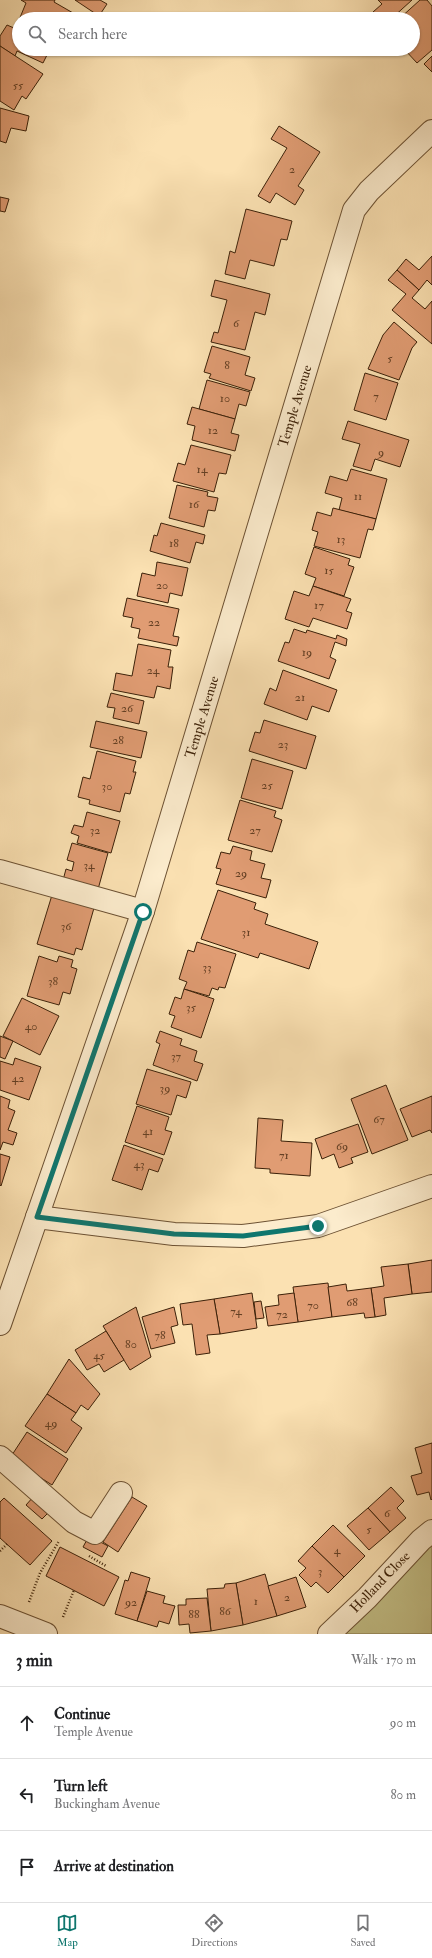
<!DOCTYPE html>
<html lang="en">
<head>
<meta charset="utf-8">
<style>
	body { margin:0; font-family:"IM FELL Double Pica",serif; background:#f2f2f2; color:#202124 }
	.stop { position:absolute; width:12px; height:12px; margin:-9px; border:3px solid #0f766e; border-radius:50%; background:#fff }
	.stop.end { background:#0f766e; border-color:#fff; box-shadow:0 1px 4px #0008 }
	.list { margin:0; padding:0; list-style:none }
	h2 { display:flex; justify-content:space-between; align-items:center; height:52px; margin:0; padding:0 16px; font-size:17px }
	h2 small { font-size:13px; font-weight:400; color:#757577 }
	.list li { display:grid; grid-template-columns:26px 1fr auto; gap:12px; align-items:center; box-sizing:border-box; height:72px; padding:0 16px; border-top:1px solid #e0e0e0 }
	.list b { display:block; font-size:15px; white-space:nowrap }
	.list p { margin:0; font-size:13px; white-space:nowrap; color:#757577 }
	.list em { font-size:13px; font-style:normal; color:#757577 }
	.icon { flex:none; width:22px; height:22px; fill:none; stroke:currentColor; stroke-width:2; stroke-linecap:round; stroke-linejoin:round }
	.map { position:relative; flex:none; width:432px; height:1634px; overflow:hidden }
	.search { position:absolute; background:#fff; box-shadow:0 1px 3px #0004; left:12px; right:12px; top:12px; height:44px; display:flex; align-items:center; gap:10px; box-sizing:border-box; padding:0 14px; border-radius:22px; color:#757577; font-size:15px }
	.sheet { height:268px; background:#fff }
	nav { display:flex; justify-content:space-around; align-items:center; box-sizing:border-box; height:56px; border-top:1px solid #e0e0e0; background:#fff; font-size:11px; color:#757577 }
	nav a { display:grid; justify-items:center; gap:2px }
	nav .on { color:#0f766e }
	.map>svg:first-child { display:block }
	.green { fill:#c4c188; stroke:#807148 }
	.building { fill:#e09c73; stroke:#3c2109 }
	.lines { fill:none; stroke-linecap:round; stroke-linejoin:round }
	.minor-casing { stroke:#6c5133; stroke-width:24 }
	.path { stroke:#3c2109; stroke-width:2.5; stroke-dasharray:1 2; stroke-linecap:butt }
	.minor { stroke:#fceccd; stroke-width:22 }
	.route { stroke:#0f766e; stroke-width:5 }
	.labels { text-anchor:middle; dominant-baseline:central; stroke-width:3; stroke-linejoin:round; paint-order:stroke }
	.number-label { font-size:12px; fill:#654024 }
	.street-label { font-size:14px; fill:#3c2109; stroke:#fceccd }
</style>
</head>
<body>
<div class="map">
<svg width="432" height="1634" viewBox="0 0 432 1634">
	<rect width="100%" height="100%" fill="#fbe1b2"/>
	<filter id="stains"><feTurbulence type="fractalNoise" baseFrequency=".005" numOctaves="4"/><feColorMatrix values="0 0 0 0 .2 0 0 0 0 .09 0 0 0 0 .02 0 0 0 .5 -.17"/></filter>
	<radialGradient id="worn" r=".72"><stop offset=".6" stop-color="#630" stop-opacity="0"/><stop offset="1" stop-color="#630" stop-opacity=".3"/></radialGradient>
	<!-- green -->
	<path class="green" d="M432,1543V1634H342Z"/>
	<!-- building -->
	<g class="building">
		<path d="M21,0H55L54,2L80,17L79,19L19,20L26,3Z"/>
		<path d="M75,0H100L107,4L99,16Z"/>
		<path d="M378,0H412L391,19H380L373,12L382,4Z"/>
		<path d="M420,0H427L432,6V50L417,63L405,50L413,49V19H399Z"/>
		<path d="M19,19V49H50L43,63L17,51L15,56L0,46V36L7,25L14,28Z"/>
		<path d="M0,46L43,74L26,99L22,96L14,110L0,101Z"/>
		<path d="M432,56V72L424,64Z"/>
		<path d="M0,108L29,116L26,131L11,128L6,143L0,141Z"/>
		<path d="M279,126L320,152L298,186L304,190L295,205L276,193L270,203L258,196L287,148L271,139Z"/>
		<path d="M0,197L9,199L5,212L0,211Z"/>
		<path d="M246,209L292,221L287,240L281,239L274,266L250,260L245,279L225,274L230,251L235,253Z"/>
		<path d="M432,256V285L427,280L419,290L397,270L406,259L419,270Z"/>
		<path d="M397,270L419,290L412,298L425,309L432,301V344L392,310L406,294L388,280Z"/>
		<path d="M215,280L270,294L265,315L255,312L245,350L211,342L214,332L218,333L227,300L211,296Z"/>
		<path d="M394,322L417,342L412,348L399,380L368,369L383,335Z"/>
		<path d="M212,346L250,357L245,375L255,378L251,391L209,378L211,374L204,372Z"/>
		<path d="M365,373L398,383L386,420L354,410Z"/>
		<path d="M207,380L250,392L246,406L239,404L235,419L199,409Z"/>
		<path d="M192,407L235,419L231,433L239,435L235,451L192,440L195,426L187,424Z"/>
		<path d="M348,421L409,440L400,467L375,459L371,471L353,466L360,444L342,439Z"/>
		<path d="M191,445L231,455L226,474L219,473L214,492L173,481L178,463L185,465Z"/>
		<path d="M351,469L387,479L376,519L339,510L342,498L325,493L330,476L347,481Z"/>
		<path d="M177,485L208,492L207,496L218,498L215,511L208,510L204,527L169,518Z"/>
		<path d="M333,508L376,519L373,530L368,529L360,558L314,546L318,532L312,530L317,512L331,516Z"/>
		<path d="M161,523L205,535L203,544L196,542L190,563L150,551L154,535L157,536Z"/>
		<path d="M314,547L350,559L348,565L354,567L344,596L313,586L316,578L305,574Z"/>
		<path d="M157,562L188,568L182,596L170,593L168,603L137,596L142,573L155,576Z"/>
		<path d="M313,586L351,599L346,611L352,613L347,629L313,618L309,627L285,619L294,591L309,596Z"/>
		<path d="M127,598L179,609L173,636L179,637L177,646L138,638L140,629L131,627L133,618L123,616Z"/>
		<path d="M294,629L306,633L307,630L336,639L337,635L347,639L346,646L335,642L330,657L336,660L329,679L278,661L285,642L289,643Z"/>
		<path d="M138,644L171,650L168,667H173L170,689L157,686L154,698L113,690L116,673L132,676Z"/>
		<path d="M283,670L337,690L329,712L312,706L307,720L264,704L270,688L276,691Z"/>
		<path d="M111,693L144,701L139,724L113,718L115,708L107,707Z"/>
		<path d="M264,720L316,736L306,769L249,751L255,732L260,733Z"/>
		<path d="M96,721L147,732L141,758L90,747Z"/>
		<path d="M97,751L136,761L133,772H136L130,794L125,793L120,812L89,804L90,800L78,797L83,777L90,779Z"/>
		<path d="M252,759L293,771L282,809L241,798Z"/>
		<path d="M240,800L276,811L274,817L282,820L272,852L228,840Z"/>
		<path d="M87,812L120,821L111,853L77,843L79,836L71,833L74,825L83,827Z"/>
		<path d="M72,843L108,853L97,893L62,884L66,869L72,871L74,862L67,860Z"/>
		<path d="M233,846L252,851L250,860L265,864L261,878L271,880L266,898L216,884L221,869L216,868L221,852L230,854Z"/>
		<path d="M218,890L256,903L254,909L268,914L265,924L318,942L309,969L260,953L258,958L201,939Z"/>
		<path d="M52,895L94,908L82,950L76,948L74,955L37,944Z"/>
		<path d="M197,942L236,954L225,988L219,987L218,990L212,988L209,996L184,989L187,982L179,979L188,950L194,952Z"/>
		<path d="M39,956L57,962L59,956L73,960L71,967L77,969L70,994L63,992L59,1005L27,996Z"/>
		<path d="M184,989L214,999L201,1038L171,1027L175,1016L169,1014L175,997L181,999Z"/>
		<path d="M22,998L59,1016L40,1055L3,1036Z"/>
		<path d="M160,1031L182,1039L180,1045L197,1051L194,1061L203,1064L197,1081L153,1065L160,1044L156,1042Z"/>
		<path d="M0,1036L13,1041L5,1059L0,1057Z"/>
		<path d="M15,1058L41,1067L29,1100L0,1090V1061L13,1065Z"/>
		<path d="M147,1069L191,1082L186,1098L177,1095L171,1115L136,1104Z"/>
		<path d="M386,1085L408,1140L372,1154L351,1099Z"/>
		<path d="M0,1096L10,1100L8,1108L15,1111L8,1130L17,1133L13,1145L3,1142L0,1150Z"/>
		<path d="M432,1096V1133L430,1130L412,1137L400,1109Z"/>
		<path d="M137,1106L169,1117L165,1130L172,1132L164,1155L125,1142Z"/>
		<path d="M258,1118L283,1120L281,1141L312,1143L310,1176L270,1173V1169L255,1168Z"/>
		<path d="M358,1124L368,1152L351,1158L353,1163L339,1168L334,1154L322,1159L315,1139Z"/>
		<path d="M124,1145L163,1159L158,1172L149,1169L142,1190L112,1180Z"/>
		<path d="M0,1154L10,1157L1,1186L0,1185Z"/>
		<path d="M432,1260V1292L412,1294L408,1264Z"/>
		<path d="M408,1264L412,1294L384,1298L386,1315L375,1317L371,1288L384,1286L381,1267Z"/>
		<path d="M328,1283L332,1317L298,1322L293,1287Z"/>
		<path d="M346,1284L347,1291L371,1288L375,1317L365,1318L364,1313L332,1317L328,1287Z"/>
		<path d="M252,1293L257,1328L220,1334L214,1299Z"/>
		<path d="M294,1293L298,1322L268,1326L265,1307L279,1305L278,1295Z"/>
		<path d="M214,1299L220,1334L207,1335L210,1353L196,1355L192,1324L183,1325L180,1304Z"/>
		<path d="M261,1301L264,1318L256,1319L254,1302Z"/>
		<path d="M136,1307L151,1357L130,1370L103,1326Z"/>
		<path d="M174,1307L178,1325L171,1327L175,1343L151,1349L142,1317Z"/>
		<path d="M106,1331L124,1360L104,1372L99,1364L87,1370L75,1350Z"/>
		<path d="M69,1359L100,1394L88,1410L81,1405L76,1413L47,1394Z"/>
		<path d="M47,1394L76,1413L71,1420L82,1428L66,1453L25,1426Z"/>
		<path d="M27,1432L68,1459L52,1485L10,1458Z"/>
		<path d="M432,1443V1499L431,1500L429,1492L417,1495L411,1476L422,1473L415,1448Z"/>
		<path d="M391,1487L404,1501L397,1508L406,1518L390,1532L368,1508Z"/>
		<path d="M34,1496L51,1510L42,1519L26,1505Z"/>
		<path d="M132,1497L147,1506L118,1552L103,1542Z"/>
		<path d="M4,1498L52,1541L30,1565L0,1538V1502Z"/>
		<path d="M368,1508L390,1532L369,1550L347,1526Z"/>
		<path d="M333,1525L365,1556L344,1577L312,1546Z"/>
		<path d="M89,1536L108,1546L102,1557L83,1547Z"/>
		<path d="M312,1546L344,1577L328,1593L316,1582L311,1587L299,1575L306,1568L298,1561Z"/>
		<path d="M60,1547L119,1577L104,1606L46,1576Z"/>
		<path d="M131,1572L150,1578L137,1621L115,1614L125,1580L128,1581Z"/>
		<path d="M265,1574L277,1616L243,1625L236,1583Z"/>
		<path d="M296,1577L306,1607L277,1616L268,1586Z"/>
		<path d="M236,1583L243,1625L211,1631L207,1589L224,1588L225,1584Z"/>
		<path d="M147,1591L165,1596L163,1603L175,1606L169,1624L159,1621L157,1627L137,1621Z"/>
		<path d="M207,1598L211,1631L190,1633L189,1624L179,1625L178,1605H186V1599Z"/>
	</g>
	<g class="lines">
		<!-- minor casing -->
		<g class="minor-casing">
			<g id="minor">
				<path d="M0,871L143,911"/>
				<path d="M37,1217L174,1234L243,1236L318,1226L432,1186"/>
				<path d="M0,1324L143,911L354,210L369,191L432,131"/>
				<path d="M0,1457L74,1522L95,1533L121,1493"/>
				<path d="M0,1616L46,1634"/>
				<path d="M329,1634L367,1598L421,1540L432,1531"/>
			</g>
		</g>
		<!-- path -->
		<g class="path">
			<path d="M0,1551L7,1544"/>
			<path d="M89,1556L106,1566"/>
			<path d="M29,1602L40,1573L59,1541"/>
			<path d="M63,1617L74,1590"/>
		</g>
		<!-- minor -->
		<use href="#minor" class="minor"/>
	</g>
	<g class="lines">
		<!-- route -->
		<path class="route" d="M143,912L37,1217L174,1234L243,1236L318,1226"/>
	</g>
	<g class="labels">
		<!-- number labels -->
		<g class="number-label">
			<text x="18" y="85">55</text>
			<text x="292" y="169">2</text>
			<text x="236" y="323">6</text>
			<text x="390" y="358">5</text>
			<text x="227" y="365">8</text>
			<text x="376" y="396">7</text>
			<text x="225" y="398">10</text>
			<text x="213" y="430">12</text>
			<text x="381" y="452">9</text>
			<text x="202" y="469">14</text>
			<text x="358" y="496">11</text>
			<text x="194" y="504">16</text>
			<text x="341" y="539">13</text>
			<text x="174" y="543">18</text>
			<text x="329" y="570">15</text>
			<text x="162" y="585">20</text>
			<text x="319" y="605">17</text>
			<text x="154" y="622">22</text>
			<text x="307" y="652">19</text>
			<text x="153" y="670">24</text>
			<text x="300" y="697">21</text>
			<text x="127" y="708">26</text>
			<text x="118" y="740">28</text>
			<text x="283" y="744">23</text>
			<text x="267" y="785">25</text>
			<text x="107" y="786">30</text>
			<text x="95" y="830">32</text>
			<text x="255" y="830">27</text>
			<text x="89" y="865">34</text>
			<text x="241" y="873">29</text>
			<text x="66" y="926">36</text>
			<text x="246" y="932">31</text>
			<text x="207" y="967">33</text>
			<text x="53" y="981">38</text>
			<text x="191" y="1007">35</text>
			<text x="31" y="1026">40</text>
			<text x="176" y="1056">37</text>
			<text x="18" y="1078">42</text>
			<text x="165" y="1088">39</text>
			<text x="379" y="1119">67</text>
			<text x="148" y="1131">41</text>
			<text x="342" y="1146">69</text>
			<text x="284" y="1155">71</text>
			<text x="139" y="1164">43</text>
			<text x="352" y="1302">68</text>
			<text x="313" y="1305">70</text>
			<text x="236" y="1311">74</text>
			<text x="282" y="1314">72</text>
			<text x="160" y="1335">78</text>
			<text x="131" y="1344">80</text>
			<text x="99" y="1355">45</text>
			<text x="51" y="1423">49</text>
			<text x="387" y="1513">6</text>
			<text x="369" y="1529">5</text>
			<text x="337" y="1550">4</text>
			<text x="320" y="1571">3</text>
			<text x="287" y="1597">2</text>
			<text x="256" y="1601">1</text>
			<text x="131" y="1602">92</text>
			<text x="225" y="1611">86</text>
			<text x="194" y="1614">88</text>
		</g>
		<!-- street labels -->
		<g class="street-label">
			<text transform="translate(295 406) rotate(-73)">Temple Avenue</text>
			<text transform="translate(202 717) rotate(-73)">Temple Avenue</text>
			<text transform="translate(380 1582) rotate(-46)">Holland Close</text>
		</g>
	</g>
	<rect width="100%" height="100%" filter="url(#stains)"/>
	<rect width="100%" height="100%" fill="url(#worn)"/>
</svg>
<div class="stop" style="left:143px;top:912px"></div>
<div class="stop end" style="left:318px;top:1226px"></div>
<div class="search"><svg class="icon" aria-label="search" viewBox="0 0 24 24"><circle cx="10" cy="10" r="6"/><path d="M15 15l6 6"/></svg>Search here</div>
</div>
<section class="sheet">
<h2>3 min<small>Walk · 170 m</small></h2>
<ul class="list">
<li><svg class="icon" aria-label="ahead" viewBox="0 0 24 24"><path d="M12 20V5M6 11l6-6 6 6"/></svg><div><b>Continue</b><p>Temple Avenue</p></div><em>90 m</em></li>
<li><svg class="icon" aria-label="left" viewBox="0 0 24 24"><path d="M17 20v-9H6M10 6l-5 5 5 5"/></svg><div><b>Turn left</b><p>Buckingham Avenue</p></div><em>80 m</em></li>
<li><svg class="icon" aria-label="arrive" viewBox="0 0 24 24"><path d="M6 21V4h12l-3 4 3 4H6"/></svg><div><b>Arrive at destination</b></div></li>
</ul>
</section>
<nav>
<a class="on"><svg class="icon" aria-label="map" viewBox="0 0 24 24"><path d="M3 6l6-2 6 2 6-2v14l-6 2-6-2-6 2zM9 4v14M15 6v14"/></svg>Map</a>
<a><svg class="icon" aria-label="directions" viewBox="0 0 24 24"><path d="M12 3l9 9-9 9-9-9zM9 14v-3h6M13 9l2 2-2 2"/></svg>Directions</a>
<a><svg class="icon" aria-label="saved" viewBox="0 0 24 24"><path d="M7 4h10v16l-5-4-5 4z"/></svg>Saved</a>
</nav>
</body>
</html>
